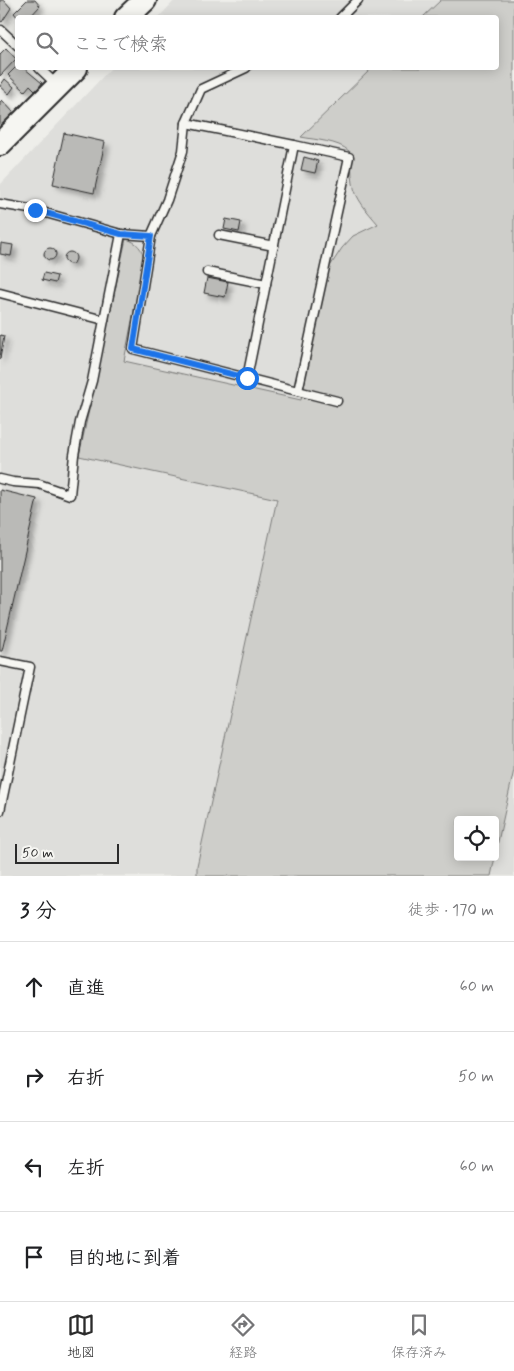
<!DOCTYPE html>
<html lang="ja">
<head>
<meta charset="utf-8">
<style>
	body { margin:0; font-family:Mynerve,"Klee One",sans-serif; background:#f6f6f6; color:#202124 }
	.controls { position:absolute; right:15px; bottom:15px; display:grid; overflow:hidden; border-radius:5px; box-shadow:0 2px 12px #0003 }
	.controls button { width:45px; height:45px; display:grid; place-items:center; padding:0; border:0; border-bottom:1px solid #e0e0e0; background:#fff; color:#202124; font:25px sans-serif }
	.scale { position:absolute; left:15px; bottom:12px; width:104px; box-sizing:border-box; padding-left:5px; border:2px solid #2b2b2b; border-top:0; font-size:14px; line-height:18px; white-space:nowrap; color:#2b2b2b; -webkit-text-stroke:4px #f6f6f2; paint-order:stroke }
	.stop { position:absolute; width:15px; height:15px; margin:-11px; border:4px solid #1a73e8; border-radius:50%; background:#fff }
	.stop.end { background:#1a73e8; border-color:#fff; box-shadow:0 1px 5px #0008 }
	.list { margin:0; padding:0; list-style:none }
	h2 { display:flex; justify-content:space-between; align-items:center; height:65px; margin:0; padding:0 20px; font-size:21px }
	h2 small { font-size:16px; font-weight:400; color:#757577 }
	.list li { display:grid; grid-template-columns:32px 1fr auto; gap:15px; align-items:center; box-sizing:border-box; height:90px; padding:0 20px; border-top:1px solid #e0e0e0 }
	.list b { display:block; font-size:19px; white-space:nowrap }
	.list em { font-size:16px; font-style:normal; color:#757577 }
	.icon { flex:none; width:28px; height:28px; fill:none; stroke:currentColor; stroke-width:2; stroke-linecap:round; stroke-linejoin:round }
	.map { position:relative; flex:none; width:514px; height:876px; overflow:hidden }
	.search { position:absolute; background:#fff; box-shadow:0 2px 12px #0003; left:15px; right:15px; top:15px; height:55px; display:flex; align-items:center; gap:12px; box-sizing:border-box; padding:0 18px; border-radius:5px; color:#757577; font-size:19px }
	.sheet { height:425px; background:#fff }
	nav { display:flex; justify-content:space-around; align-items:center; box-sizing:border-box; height:70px; border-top:1px solid #e0e0e0; background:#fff; font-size:14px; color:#757577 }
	nav a { display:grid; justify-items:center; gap:2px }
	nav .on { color:#2b2b2b }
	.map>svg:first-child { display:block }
	.built { fill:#dededb; fill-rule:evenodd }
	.green { fill:#cececa; stroke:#7c7c7a }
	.building { fill:#babab7; stroke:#2b2b2b; filter:url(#shadow) }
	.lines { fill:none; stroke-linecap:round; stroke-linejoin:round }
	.lane-casing { stroke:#2b2b2b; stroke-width:11 }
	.secondary-casing { stroke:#2b2b2b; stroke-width:26 }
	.lane { stroke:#f6f6f2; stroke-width:8 }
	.secondary { stroke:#f6f6f2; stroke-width:22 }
	.route { stroke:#1a73e8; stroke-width:6 }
</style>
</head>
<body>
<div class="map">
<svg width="514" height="876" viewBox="0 0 514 876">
	<defs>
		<filter id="shadow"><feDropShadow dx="4.5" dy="4.5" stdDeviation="2.5" flood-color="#0004"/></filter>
	</defs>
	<rect width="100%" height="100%" fill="#eeeeea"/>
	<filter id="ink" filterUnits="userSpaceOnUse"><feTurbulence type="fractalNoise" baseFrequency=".02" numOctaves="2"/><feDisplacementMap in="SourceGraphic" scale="10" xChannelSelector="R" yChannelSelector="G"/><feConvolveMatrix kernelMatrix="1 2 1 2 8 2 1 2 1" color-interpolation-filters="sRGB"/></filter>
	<g filter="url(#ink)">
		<!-- built -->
		<path class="built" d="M175,0H514V876H0V185L111,68H496V18L159,17ZM458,820H495V857H458Z"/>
		<!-- green -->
		<path class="green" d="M441,0H514V770L495,855V820H458V857H495L491,876H197V866L277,499L79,456L126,239C137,242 143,249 144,260L124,361L301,400L325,274L342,248L353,236L378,224C368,212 355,199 353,183C351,172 352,161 349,151C338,141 316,140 301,137L372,68H496V18L423,17Z"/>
		<!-- building -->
		<g class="building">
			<path d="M0,0H4L11,8L2,22L0,21Z"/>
			<path d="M27,0H35L40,6L29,18H18L14,13Z"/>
			<path d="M6,48L16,59L0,76V54Z"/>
			<path d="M18,65V68H24L42,83L36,91L30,85L25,91L8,75Z"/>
			<path d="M5,79L14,87L9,94L0,86Z"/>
			<path d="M2,100L15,114L0,129V102Z"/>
			<path d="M64,133L105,142L94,193L53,184Z"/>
			<path d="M304,157L318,161L315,173L301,170Z"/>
			<path d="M226,219L241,222L239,232L224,229Z"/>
			<path d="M1,243L13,245L11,256L0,254Z"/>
			<circle cx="50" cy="254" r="6"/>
			<circle cx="70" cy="258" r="6"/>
			<path d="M44,273L57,276L55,283L42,280Z"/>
			<path d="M207,278L228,282L225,297L204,293Z"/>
			<path d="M0,335L4,336L0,359Z"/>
			<path d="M0,490L37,499L2,651H0Z"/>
		</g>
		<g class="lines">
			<!-- lane casing -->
			<g class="lane-casing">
				<g id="lane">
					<path d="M340,18L358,0"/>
					<path d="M1,30L18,46"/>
					<path d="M39,68L57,85"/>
					<path d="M186,123L294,145"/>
					<path d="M0,204L35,210L121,234L151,236L167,200L183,151L186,123L201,89L246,68"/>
					<path d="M219,235L274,246"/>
					<path d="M151,236L133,349L337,401"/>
					<path d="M207,272L266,284"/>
					<path d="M0,293L104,320"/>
					<path d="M247,378L294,145L349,157L298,391"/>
					<path d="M0,479L13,482L39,484L70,495L74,455L80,422L92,381L121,234"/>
					<path d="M0,661L30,667L0,811"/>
				</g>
			</g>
			<!-- secondary casing -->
			<g class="secondary-casing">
				<g id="secondary">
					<path d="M126,18L145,0"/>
					<path d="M0,144L76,68"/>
				</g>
			</g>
			<!-- lane -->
			<use href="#lane" class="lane"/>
			<!-- secondary -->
			<use href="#secondary" class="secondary"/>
		</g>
	</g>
	<g class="lines" filter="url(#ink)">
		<!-- route -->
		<path class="route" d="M35,210L121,234L151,236L133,349L247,378"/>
	</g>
</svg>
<div class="controls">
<button><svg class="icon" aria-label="locate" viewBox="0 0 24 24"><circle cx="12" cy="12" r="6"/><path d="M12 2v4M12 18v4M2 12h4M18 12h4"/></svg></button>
</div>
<div class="scale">50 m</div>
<div class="stop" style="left:247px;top:378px"></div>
<div class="stop end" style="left:35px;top:210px"></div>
<div class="search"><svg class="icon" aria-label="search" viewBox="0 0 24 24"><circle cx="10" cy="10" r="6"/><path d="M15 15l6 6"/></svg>ここで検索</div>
</div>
<section class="sheet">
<h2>3 分<small>徒歩 · 170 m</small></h2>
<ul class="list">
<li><svg class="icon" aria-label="ahead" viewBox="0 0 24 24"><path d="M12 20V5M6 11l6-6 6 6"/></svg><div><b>直進</b></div><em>60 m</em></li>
<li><svg class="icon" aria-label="right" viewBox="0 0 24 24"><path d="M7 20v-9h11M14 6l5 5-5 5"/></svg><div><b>右折</b></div><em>50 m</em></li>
<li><svg class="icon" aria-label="left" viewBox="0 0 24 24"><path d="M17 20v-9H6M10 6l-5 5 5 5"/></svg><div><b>左折</b></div><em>60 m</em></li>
<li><svg class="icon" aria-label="arrive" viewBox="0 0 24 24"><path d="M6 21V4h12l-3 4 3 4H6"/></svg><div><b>目的地に到着</b></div></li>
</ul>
</section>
<nav>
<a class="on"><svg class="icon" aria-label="map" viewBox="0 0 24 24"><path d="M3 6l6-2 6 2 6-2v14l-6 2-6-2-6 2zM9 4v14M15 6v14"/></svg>地図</a>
<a><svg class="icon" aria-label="directions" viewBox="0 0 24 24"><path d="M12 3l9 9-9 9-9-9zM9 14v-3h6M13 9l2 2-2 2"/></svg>経路</a>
<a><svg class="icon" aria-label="saved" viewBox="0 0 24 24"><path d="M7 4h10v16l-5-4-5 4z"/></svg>保存済み</a>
</nav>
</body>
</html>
